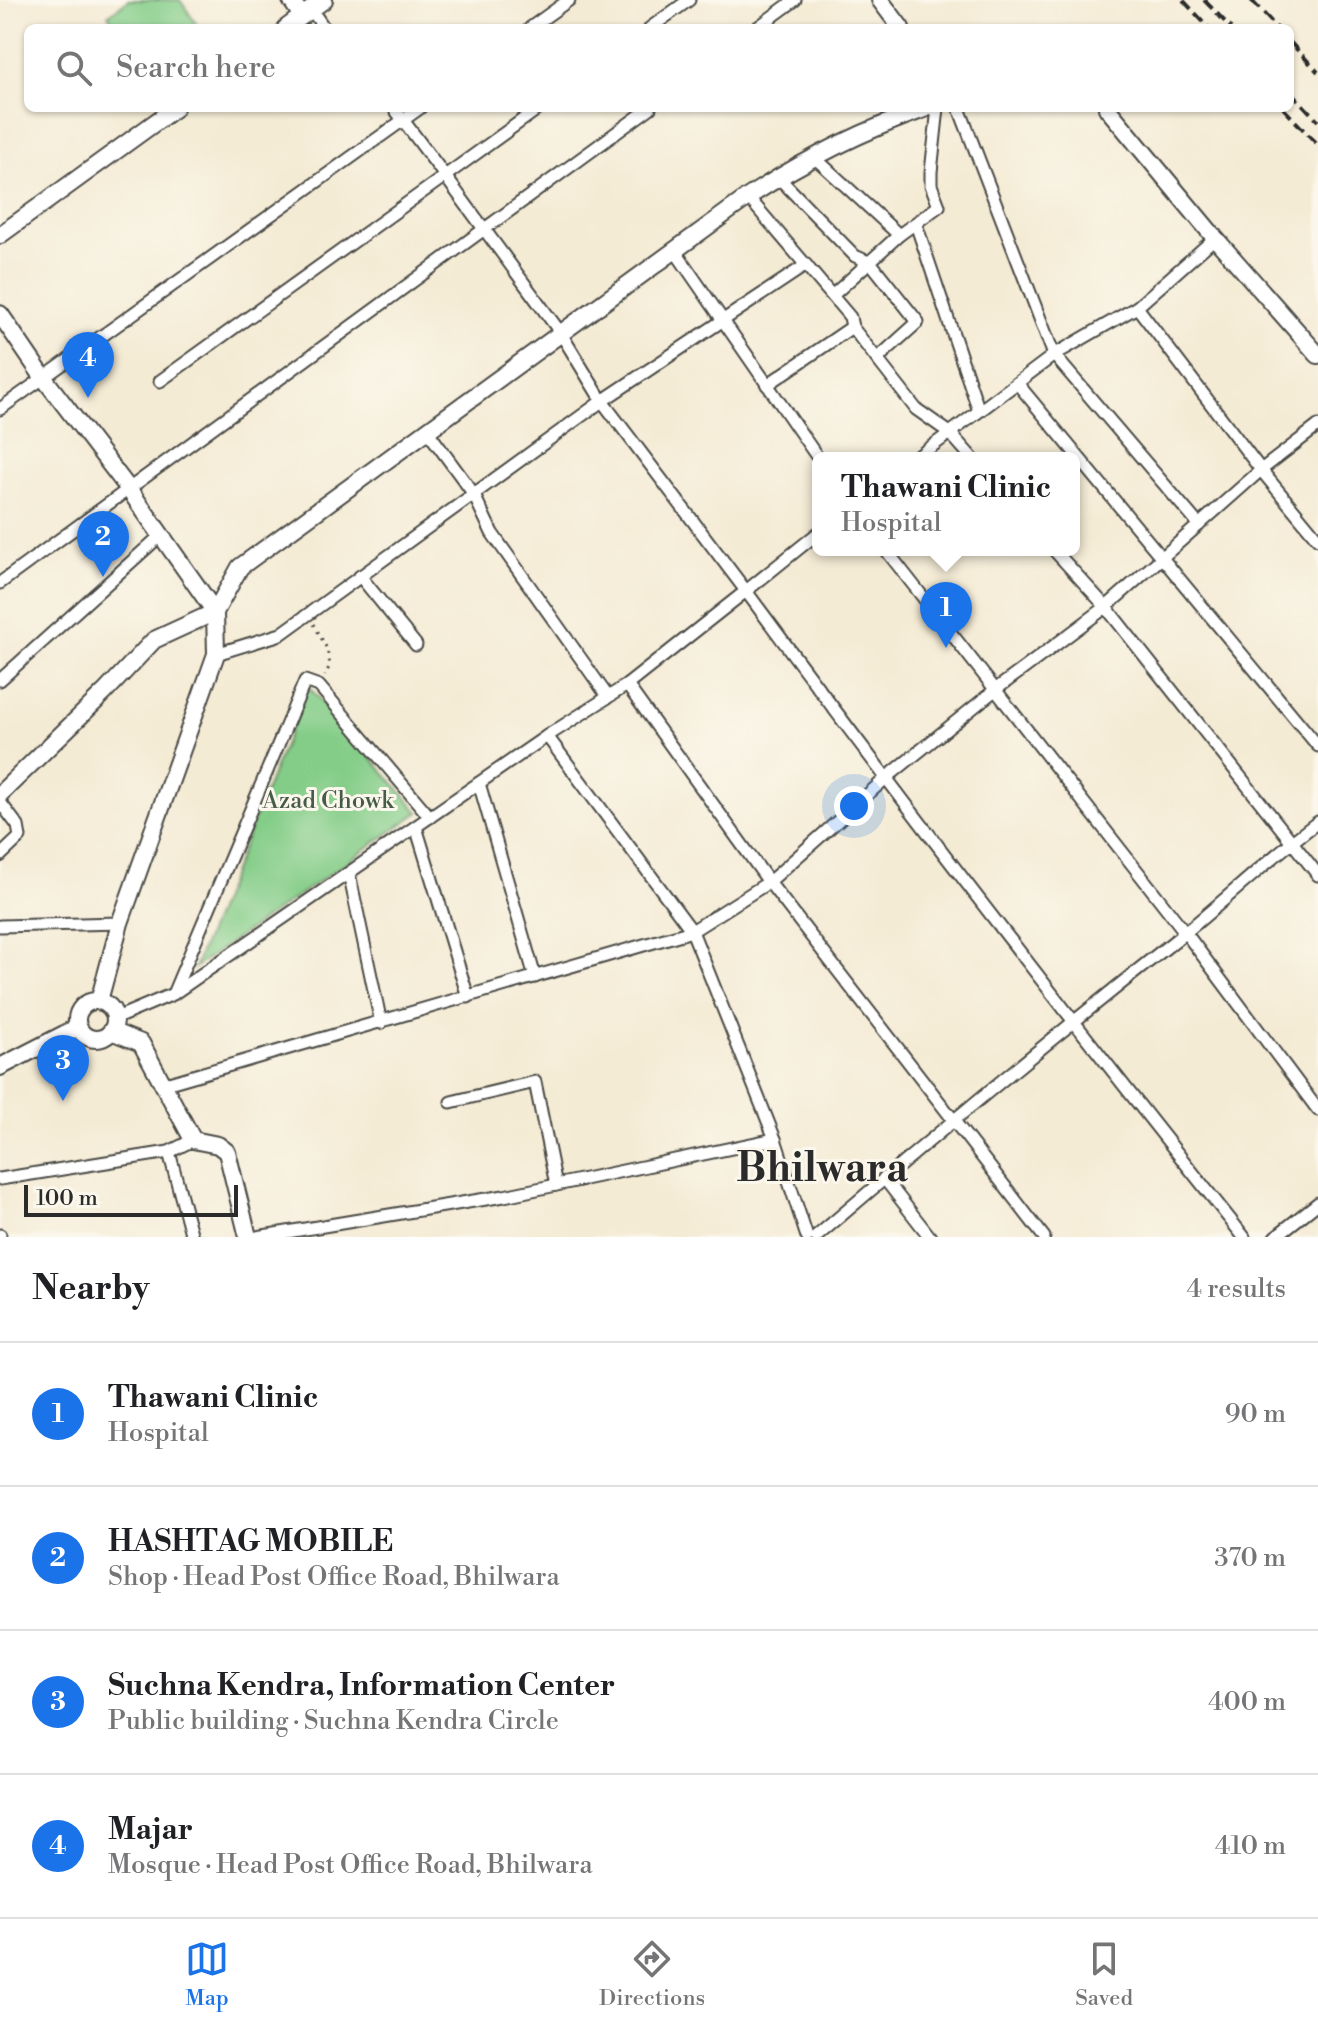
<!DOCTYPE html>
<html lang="en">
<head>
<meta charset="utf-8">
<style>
	body { margin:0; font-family:"Libre Bodoni",serif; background:#f6f6f6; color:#202124 }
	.scale { position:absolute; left:24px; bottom:20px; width:214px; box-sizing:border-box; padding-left:8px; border:4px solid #2b2b2b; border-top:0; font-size:22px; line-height:28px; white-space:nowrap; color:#2b2b2b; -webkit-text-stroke:6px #fbf7ec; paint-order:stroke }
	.you { position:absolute; left:854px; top:806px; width:28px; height:28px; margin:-20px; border:6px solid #fff; border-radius:50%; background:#1a73e8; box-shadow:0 0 0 12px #1a73e833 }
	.badge { display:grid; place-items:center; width:52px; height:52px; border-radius:50%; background:#1a73e8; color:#fff; font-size:26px; font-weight:700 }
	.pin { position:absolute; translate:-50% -66px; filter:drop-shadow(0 2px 4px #0008) }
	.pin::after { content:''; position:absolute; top:42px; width:28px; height:24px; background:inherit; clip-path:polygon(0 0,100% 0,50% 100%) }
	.popup { position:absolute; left:812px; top:452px; width:268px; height:104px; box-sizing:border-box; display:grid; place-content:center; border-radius:12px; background:#fff; filter:drop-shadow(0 2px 6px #0005); font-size:26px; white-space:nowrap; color:#757577 }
	.popup b { font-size:30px; color:#202124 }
	.popup::after { content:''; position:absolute; left:50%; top:100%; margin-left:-16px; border:16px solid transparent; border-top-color:#fff }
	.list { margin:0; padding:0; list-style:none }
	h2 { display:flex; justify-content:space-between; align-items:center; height:104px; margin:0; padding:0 32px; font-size:34px }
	h2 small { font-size:26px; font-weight:400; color:#757577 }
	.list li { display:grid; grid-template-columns:52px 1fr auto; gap:24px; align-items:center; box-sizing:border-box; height:144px; padding:0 32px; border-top:2px solid #e0e0e0 }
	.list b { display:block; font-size:30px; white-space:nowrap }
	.list p { margin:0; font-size:26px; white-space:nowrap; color:#757577 }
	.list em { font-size:26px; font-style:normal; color:#757577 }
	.icon { flex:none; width:44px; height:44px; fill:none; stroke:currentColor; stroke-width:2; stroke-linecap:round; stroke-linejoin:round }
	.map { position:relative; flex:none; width:1318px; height:1237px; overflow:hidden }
	.search { position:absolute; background:#fff; box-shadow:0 2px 6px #0004; left:24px; right:24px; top:24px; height:88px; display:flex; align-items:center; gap:20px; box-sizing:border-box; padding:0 28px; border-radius:12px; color:#757577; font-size:30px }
	.sheet { height:680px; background:#fff }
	nav { display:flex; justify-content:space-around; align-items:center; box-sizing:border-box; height:112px; border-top:2px solid #e0e0e0; background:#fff; font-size:22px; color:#757577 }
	nav a { display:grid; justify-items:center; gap:4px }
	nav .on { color:#1a73e8 }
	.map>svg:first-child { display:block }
	.green { fill:#84cd88; stroke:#587c5a; stroke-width:2 }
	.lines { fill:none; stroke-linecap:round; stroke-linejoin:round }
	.street-casing { stroke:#494844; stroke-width:15 }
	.secondary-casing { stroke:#494844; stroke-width:20 }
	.path { stroke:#494844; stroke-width:3; stroke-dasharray:2 6; stroke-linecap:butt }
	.street { stroke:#fff; stroke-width:11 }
	.secondary { stroke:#fff; stroke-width:16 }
	.rail { stroke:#2b2b2b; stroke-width:4; stroke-dasharray:12 6; stroke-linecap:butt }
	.labels { text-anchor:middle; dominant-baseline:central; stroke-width:6; stroke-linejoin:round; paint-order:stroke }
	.park-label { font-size:24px; fill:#465c47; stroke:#fbf7ec }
	.town-label { font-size:40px; font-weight:bold; fill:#2b2b2b; stroke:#fbf7ec }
</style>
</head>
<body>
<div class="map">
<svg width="1318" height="1237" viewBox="0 0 1318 1237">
	<rect width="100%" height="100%" fill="#fbf7ec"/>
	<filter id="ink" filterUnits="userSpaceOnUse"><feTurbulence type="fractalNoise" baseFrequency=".0125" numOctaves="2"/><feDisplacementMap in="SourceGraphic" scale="16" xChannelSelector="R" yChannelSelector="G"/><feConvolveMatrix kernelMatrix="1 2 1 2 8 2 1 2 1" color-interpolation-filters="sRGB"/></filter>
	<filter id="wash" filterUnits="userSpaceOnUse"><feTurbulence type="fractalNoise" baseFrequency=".006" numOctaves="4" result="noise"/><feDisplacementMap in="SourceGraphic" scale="32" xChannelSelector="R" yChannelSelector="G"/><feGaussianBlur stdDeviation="1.8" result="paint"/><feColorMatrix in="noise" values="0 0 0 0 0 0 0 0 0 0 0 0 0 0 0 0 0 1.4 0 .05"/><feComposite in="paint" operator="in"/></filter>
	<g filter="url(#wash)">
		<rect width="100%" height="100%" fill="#f4ebd4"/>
		<!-- green -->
		<g class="green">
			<path d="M128,0H180L199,28H118L108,15Z"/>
			<path d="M308,686L419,812L194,968Z"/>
		</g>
	</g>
	<g filter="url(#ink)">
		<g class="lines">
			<!-- street casing -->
			<g class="street-casing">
				<g id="street">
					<path d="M311,9L324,28"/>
					<path d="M530,28L569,0"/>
					<path d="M650,28L689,0"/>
					<path d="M757,28L795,0"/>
					<path d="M394,108L445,176L539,108"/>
					<path d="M959,108L1054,355L1199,525"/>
					<path d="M813,156L899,235L833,295"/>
					<path d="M778,177L855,256L871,263L918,322L877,359"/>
					<path d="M748,197L850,317L852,327"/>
					<path d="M916,224L979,411"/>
					<path d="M899,235L939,206L931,185V172L938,108"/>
					<path d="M675,251L818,458"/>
					<path d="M1137,307L1215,238"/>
					<path d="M160,381L445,176L560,332L602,401L746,591L818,533"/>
					<path d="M1017,383L1318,746"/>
					<path d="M767,385L852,327L916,409L950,433L1054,355L1137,307L1261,470L1318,539"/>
					<path d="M0,409L420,108"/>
					<path d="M426,429L473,493L492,533L608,697"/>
					<path d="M916,458L950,433L972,458"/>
					<path d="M886,550L1185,932L1318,1110"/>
					<path d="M1054,550L1106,607L1318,875"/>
					<path d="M360,576L416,645"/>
					<path d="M0,583L650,108"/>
					<path d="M216,654L281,634L602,401L806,265"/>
					<path d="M0,680L160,536"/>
					<path d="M627,685L547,736L692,931L775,1139L807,1237"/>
					<path d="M479,783L535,977"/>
					<path d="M0,802L18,826L20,837L0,856"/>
					<path d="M416,827L468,997"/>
					<path d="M349,873L381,1023"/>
					<path d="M0,926L120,923"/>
					<path d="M173,994L305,681L319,686L430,817"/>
					<path d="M114,1019L173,994L547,736"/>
					<path d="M162,1085L692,931L769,882L885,779L995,690L1106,607L1261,470L1318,426"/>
					<path d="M451,1102L535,1082L556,1185"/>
					<path d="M169,1152L192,1237"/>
					<path d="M884,1178L930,1237"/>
					<path d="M0,1179L169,1152L193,1140"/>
					<path d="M0,1235V1237"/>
					<path d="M257,1237L504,1196L775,1139"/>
					<path d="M816,1237C936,1134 1058,1033 1182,935C1228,898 1270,857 1318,822"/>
					<path d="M1044,1237L769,882L627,685L746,591C908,810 1074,1024 1244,1237"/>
					<path d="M1275,1237L1318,1203"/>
				</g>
			</g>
			<!-- secondary casing -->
			<g class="secondary-casing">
				<g id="secondary">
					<path d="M291,0L302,16"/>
					<path d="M880,0L901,28"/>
					<path d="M286,28L324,0"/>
					<path d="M1107,108L1215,238L1318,355"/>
					<path d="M0,235L175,108"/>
					<path d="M0,314L43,377L128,488L215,612"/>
					<path d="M0,794L105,692L154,640L215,612"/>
					<path d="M99,1001L120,923L216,654L215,612L240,567L748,197C804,160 864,130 927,108"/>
					<circle cx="96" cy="1020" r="19"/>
					<path d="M111,1031L141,1043L193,1140L218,1145L227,1152L248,1237"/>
					<path d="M0,1067L78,1027"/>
				</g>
			</g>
			<!-- path -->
			<path class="path" d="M314,624L327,649L330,665L325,676"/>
			<!-- street -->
			<use href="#street" class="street"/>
			<!-- secondary -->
			<use href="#secondary" class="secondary"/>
			<!-- rail -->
			<g class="rail">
				<path d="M1183,0L1209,28"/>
				<path d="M1204,0L1231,28"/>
				<path d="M1251,0L1277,28"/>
				<path d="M1290,42L1318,72"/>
				<path d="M1290,91L1318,121"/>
				<path d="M1283,108L1318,145"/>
			</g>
		</g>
	</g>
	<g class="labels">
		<!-- park labels -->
		<g class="park-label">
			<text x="328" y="801">Azad Chowk</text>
		</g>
		<!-- town labels -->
		<g class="town-label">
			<text x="822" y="1169">Bhilwara</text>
		</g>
	</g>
</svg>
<div class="scale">100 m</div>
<div class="you"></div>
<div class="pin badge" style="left:946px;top:648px">1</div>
<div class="popup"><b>Thawani Clinic</b>Hospital</div>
<div class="pin badge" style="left:103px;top:577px">2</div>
<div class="pin badge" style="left:63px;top:1101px">3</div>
<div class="pin badge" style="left:88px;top:398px">4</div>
<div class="search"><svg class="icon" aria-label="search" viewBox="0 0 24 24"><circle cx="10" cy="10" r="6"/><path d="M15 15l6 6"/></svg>Search here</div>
</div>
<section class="sheet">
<h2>Nearby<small>4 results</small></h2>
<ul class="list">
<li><span class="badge">1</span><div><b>Thawani Clinic</b><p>Hospital</p></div><em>90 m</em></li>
<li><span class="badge">2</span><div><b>HASHTAG MOBILE</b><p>Shop · Head Post Office Road, Bhilwara</p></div><em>370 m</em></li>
<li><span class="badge">3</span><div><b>Suchna Kendra, Information Center</b><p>Public building · Suchna Kendra Circle</p></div><em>400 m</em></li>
<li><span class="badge">4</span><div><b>Majar</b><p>Mosque · Head Post Office Road, Bhilwara</p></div><em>410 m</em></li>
</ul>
</section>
<nav>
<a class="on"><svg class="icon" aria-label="map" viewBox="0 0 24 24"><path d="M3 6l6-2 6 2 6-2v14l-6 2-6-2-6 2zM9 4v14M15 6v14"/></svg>Map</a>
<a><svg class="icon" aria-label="directions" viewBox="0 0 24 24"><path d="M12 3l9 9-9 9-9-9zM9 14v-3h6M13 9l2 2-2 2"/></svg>Directions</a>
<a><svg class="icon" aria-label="saved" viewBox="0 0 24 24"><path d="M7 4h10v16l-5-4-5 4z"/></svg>Saved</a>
</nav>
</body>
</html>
